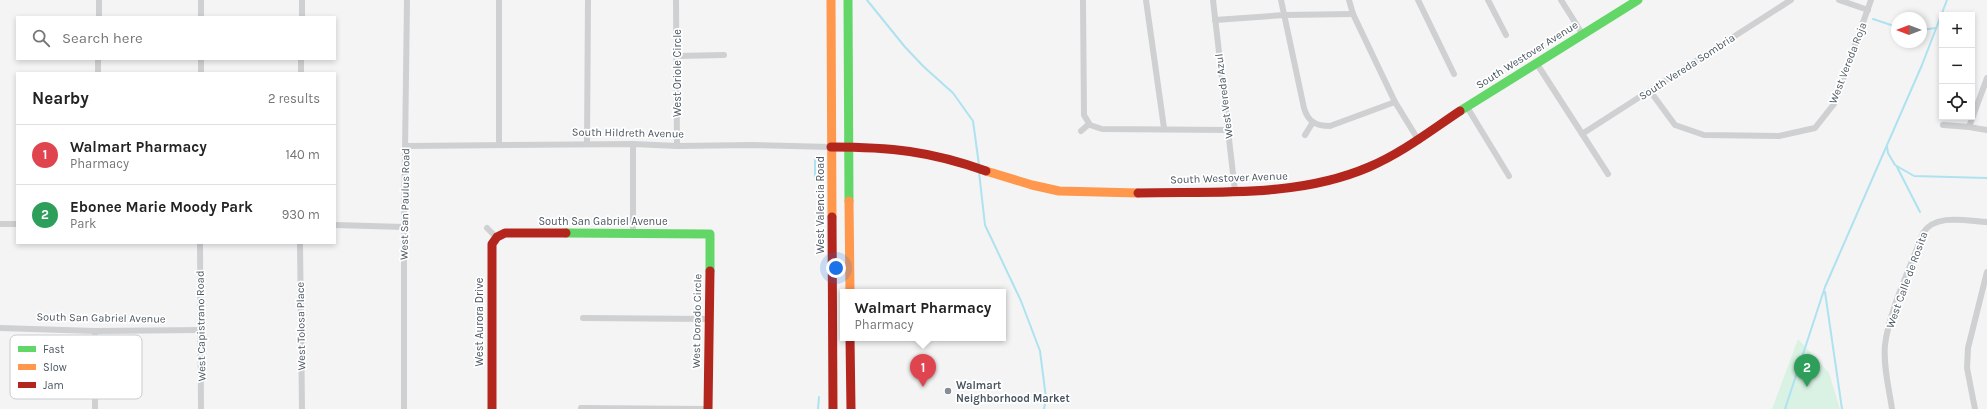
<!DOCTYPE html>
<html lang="en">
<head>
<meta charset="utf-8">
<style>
	body { margin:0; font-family:Karla,sans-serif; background:#f6f6f6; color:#222 }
	.controls { position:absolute; right:12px; top:12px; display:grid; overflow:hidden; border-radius:0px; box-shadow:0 2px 6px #0003 }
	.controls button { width:36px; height:36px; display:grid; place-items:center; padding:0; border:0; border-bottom:1px solid #e0e0e0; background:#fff; color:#222; font:20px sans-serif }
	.compass { position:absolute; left:1891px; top:12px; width:36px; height:36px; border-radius:50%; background:#fff; box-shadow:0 2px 6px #0003; rotate:270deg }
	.you { position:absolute; left:836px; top:268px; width:14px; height:14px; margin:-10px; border:3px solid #fff; border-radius:50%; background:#1a73e8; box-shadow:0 0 0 6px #1a73e833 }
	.badge { display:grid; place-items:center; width:26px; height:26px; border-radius:50%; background:#0b8043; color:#fff; font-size:13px; font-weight:700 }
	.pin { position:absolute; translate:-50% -33px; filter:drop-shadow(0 1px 2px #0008) }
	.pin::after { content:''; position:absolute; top:21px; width:14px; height:12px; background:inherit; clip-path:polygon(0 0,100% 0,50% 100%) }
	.popup { position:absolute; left:840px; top:289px; width:166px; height:52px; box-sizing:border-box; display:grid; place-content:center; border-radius:0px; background:#fff; filter:drop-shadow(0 1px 3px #0005); font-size:13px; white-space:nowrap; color:#767676 }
	.popup b { font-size:15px; color:#222 }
	.popup::after { content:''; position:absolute; left:50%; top:100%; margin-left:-8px; border:8px solid transparent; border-top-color:#fff }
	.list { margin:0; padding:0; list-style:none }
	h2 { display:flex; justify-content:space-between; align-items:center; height:52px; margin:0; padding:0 16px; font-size:17px }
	h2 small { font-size:13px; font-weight:400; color:#767676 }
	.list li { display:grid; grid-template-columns:26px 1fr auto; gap:12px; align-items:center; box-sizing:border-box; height:60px; padding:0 16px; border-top:1px solid #e0e0e0 }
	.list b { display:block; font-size:15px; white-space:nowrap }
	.list p { margin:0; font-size:13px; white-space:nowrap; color:#767676 }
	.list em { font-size:13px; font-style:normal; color:#767676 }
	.icon { flex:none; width:22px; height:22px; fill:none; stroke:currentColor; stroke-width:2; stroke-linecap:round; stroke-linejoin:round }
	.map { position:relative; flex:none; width:1987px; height:409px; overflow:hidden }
	.search { position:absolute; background:#fff; box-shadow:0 2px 6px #0003; left:16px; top:16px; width:320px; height:44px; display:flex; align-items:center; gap:10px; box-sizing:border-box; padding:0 14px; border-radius:0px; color:#767676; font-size:15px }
	.panel { position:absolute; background:#fff; box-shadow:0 2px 6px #0003; left:16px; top:72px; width:320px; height:172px; border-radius:0px }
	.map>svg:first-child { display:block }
	.green { fill:#d9f2e3 }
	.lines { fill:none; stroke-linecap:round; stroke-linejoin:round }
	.stream { stroke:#aee2f0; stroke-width:2 }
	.street { stroke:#ced0d2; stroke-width:6 }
	.fast { stroke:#63d668; stroke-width:9 }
	.slow { stroke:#ff974d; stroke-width:9 }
	.jam { stroke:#b3261e; stroke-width:9 }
	.poi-dot { fill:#868d94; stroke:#fff; stroke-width:1.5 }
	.labels { text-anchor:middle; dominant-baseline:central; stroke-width:3.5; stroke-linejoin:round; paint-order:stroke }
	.street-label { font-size:11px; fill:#4a5661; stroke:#fff }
	.poi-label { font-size:11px; font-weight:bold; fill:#4a5661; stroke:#fff; text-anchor:start }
	.key { fill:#fff; stroke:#c9ccd0; stroke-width:1 }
	.key-label { font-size:11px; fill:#4a5661 }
</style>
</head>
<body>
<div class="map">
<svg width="1987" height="409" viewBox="0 0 1987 409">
	<rect width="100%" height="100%" fill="#f4f4f4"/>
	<!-- green -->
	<path class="green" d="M1798,339L1829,373L1840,409H1772Z"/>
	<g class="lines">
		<!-- stream -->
		<g class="stream">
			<path d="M867,0L905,47L924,67L953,93L973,121L979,165"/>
			<path d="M1873,19L1897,27"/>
			<path d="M1921,30L1936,28"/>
			<path d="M1887,147L1888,153L1895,165L1914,176L1987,178"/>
			<path d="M1897,167L1920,212"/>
			<path d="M979,172L985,225L1021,301L1040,351L1046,398L1044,409"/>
			<path d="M815,181V159L817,156"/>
			<path d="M1825,292L1842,409"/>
			<path d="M818,409L819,397"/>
			<path d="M1785,409L1825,287L1922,65L1947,0"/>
		</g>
		<!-- street -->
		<g class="street">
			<path d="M676,0L677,146"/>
			<path d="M1083,0L1084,115L1090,125L1102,129L1228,130"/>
			<path d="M1146,0L1164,128"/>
			<path d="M1213,0L1235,191"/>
			<path d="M1281,0L1304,108C1308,122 1316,126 1330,126L1395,102"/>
			<path d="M1349,0L1353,14L1395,102L1419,141"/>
			<path d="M1418,0L1454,74"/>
			<path d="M1488,0L1506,35"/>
			<path d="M1561,0L1583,35"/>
			<path d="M1839,0L1868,10"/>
			<path d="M99,17V0"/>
			<path d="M201,17V0"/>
			<path d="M302,17V0"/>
			<path d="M1215,20L1285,15L1353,14"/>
			<path d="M677,56L724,55"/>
			<path d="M1537,64L1608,174"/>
			<path d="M98,73V59"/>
			<path d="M201,73V59"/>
			<path d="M301,73V59"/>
			<path d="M1650,91L1675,125L1704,135L1779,136L1815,128L1834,104L1871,0"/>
			<path d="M1467,107L1509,176"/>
			<path d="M1943,125L1969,127L1987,130"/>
			<path d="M1969,127L1987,78"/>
			<path d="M1081,131L1089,124"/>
			<path d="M1582,134L1791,0"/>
			<path d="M1305,135L1313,122"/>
			<path d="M587,144L588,0"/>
			<path d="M633,144V232"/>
			<path d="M499,145V0"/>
			<path d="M406,146L633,144L677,146L752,145L831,147"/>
			<path d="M0,224H17"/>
			<path d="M335,225L404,227"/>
			<path d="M487,228L496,237"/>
			<path d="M200,243L201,409"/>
			<path d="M300,243L302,409"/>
			<path d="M583,318L708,319"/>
			<path d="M0,328L95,331L202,330"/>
			<path d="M95,331V409"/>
			<path d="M581,408L708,409"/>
			<path d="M404,409V227L407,0"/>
			<path d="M1892,409C1889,388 1883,366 1885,345C1889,311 1911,266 1923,233C1935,213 1967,221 1987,222"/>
			<path d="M1975,409L1967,368L1968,348L1987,272"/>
		</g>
		<!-- fast -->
		<g class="fast">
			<path d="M848,0L849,201"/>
			<path d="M1460,111L1638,0"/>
			<path d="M566,233L710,234V271"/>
		</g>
		<!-- slow -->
		<g class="slow">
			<path d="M831,0L832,217"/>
			<path d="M986,171L1032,185L1059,191L1138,193"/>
			<path d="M849,201L850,292"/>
		</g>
		<!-- jam -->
		<g class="jam">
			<path d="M831,147C890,147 930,151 986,171"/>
			<path d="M1138,193C1215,191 1297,198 1369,167C1402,153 1430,131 1460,111"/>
			<path d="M832,217L833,409"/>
			<path d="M850,338L851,409"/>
			<path d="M492,409V244L497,237L505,233H566"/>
			<path d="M708,409L710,271"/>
		</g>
	</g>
	<!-- markers -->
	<circle class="poi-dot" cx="948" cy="391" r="4"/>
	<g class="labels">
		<!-- street labels -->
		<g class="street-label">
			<text transform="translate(1527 55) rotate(-32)">South Westover Avenue</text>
			<text transform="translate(1848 63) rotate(-69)">West Vereda Roja</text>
			<text transform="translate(1687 67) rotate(-33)">South Vereda Sombria</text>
			<text transform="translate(677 73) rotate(-90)">West Oriole Circle</text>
			<text transform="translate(1224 96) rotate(-97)">West Vereda Azul</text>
			<text transform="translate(628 133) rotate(1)">South Hildreth Avenue</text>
			<text transform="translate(1229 178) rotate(-2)">South Westover Avenue</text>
			<text transform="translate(405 204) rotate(-89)">West San Paulus Road</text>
			<text transform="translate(820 205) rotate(-90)">West Valencia Road</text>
			<text x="603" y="221">South San Gabriel Avenue</text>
			<text transform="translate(1907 280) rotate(-70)">West Calle de Rosita</text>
			<text transform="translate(101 318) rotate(1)">South San Gabriel Avenue</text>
			<text transform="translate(697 321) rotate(-89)">West Dorado Circle</text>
			<text transform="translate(479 322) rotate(-90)">West Aurora Drive</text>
			<text transform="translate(201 326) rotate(-91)">West Capistrano Road</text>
			<text transform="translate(301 326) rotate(-91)">West Tolosa Place</text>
		</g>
		<!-- poi labels -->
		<g class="poi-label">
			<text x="956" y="385">Walmart<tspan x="956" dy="13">Neighborhood Market</tspan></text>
		</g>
	</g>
	<!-- legend -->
	<rect x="10" y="335" width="132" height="64" rx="6" class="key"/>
	<rect x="18" y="346" width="18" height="6" fill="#63d668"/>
	<rect x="18" y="364" width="18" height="6" fill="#ff974d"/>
	<rect x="18" y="382" width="18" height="6" fill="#b3261e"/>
	<g class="key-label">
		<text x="43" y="353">Fast</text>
		<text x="43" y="371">Slow</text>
		<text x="43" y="389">Jam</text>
	</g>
</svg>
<div class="controls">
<button>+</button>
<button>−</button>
<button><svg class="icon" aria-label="locate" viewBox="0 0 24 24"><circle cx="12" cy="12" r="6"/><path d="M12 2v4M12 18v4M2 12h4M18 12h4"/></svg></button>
</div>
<svg class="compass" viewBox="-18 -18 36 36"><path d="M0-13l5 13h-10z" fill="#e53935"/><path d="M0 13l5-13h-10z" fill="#767676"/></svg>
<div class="you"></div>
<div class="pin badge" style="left:923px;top:387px;background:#e0444e">1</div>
<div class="popup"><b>Walmart Pharmacy</b>Pharmacy</div>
<div class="pin badge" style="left:1807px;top:387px;background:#2e9e5b">2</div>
<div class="search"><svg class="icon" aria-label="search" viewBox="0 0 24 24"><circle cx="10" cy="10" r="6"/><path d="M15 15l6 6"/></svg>Search here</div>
<section class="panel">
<h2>Nearby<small>2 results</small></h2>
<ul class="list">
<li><span class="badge" style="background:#e0444e">1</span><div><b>Walmart Pharmacy</b><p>Pharmacy</p></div><em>140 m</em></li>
<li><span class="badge" style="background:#2e9e5b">2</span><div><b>Ebonee Marie Moody Park</b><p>Park</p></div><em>930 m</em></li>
</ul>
</section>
</div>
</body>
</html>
